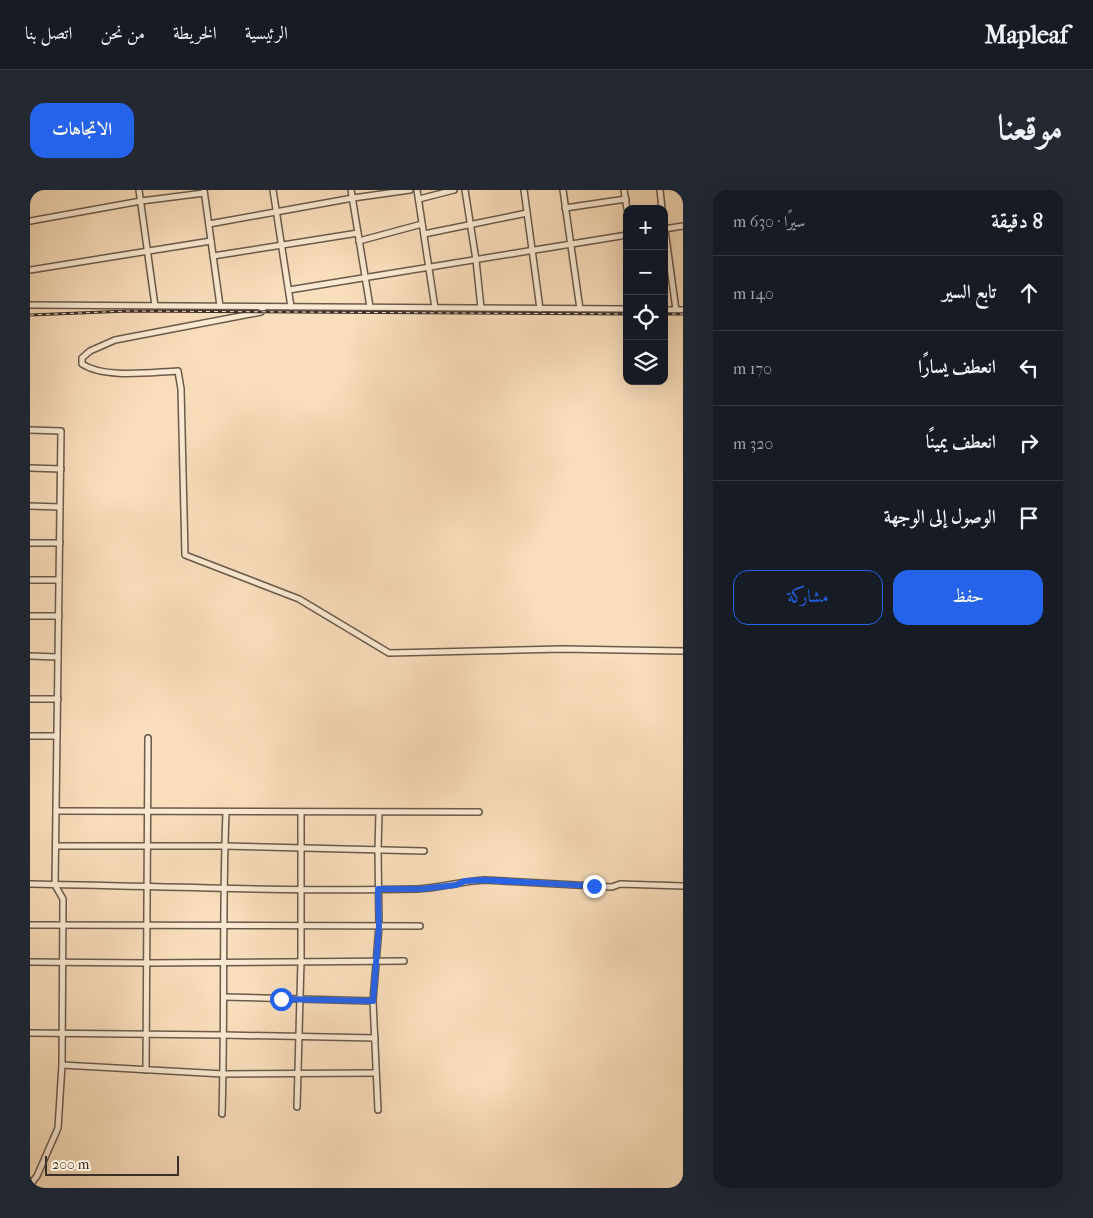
<!DOCTYPE html>
<html lang="ar">
<head>
<meta charset="utf-8">
<style>
	body { margin:0; font-family:"IM FELL French Canon",Amiri,serif; background:#242831; color:#f1f3f6; direction:rtl }
	.controls { position:absolute; right:15px; top:15px; display:grid; overflow:hidden; border-radius:10px; box-shadow:0 5px 20px #0002 }
	.controls button { width:45px; height:45px; display:grid; place-items:center; padding:0; border:0; border-bottom:1px solid #363941; background:#171b24; color:#f1f3f6; font:25px sans-serif }
	.scale { position:absolute; left:15px; bottom:12px; width:134px; box-sizing:border-box; padding-left:5px; border:2px solid #3b2e26; border-top:0; font-size:14px; line-height:18px; white-space:nowrap; color:#3b2e26; -webkit-text-stroke:4px #fbead3; paint-order:stroke }
	.stop { position:absolute; width:15px; height:15px; margin:-11px; border:4px solid #2563eb; border-radius:50%; background:#fff }
	.stop.end { background:#2563eb; border-color:#fff; box-shadow:0 1px 5px #0008 }
	.list { margin:0; padding:0; list-style:none }
	h2 { display:flex; justify-content:space-between; align-items:center; height:65px; margin:0; padding:0 20px; font-size:21px }
	h2 small { font-size:16px; font-weight:400; color:#9ea1a6 }
	.list li { display:grid; grid-template-columns:32px 1fr auto; gap:15px; align-items:center; box-sizing:border-box; height:75px; padding:0 20px; border-top:1px solid #363941 }
	.list b { display:block; font-size:19px; white-space:nowrap }
	.list em { font-size:16px; font-style:normal; color:#9ea1a6 }
	.actions { display:flex; gap:10px; padding:15px 20px }
	.actions a { flex:1; padding:11px 0; border:1px solid #2563eb; border-radius:15px; text-align:center; font-size:18px; color:#2563eb }
	.actions .main { background:#2563eb; color:#fff }
	.icon { flex:none; width:28px; height:28px; fill:none; stroke:currentColor; stroke-width:2; stroke-linecap:round; stroke-linejoin:round }
	.map { position:relative; flex:none; width:653px; height:998px; overflow:hidden; direction:ltr; border-radius:15px }
	header { display:flex; align-items:center; gap:30px; box-sizing:border-box; height:70px; padding:0 25px; background:#171b24; border-bottom:1px solid #363941 }
	header strong { font-size:24px }
	nav { display:flex; gap:28px; margin-inline-start:auto; font-size:18px }
	.intro { display:flex; align-items:center; justify-content:space-between; box-sizing:border-box; height:120px; padding:0 30px }
	h1 { margin:0; font-size:35px }
	.button { padding:12px 22px; border-radius:15px; background:#2563eb; color:#fff; font-size:18px; font-weight:700 }
	main { display:flex; gap:30px; padding:0 30px }
	aside { flex:1; background:#171b24; border-radius:15px; box-shadow:0 5px 20px #0002 }
	.map>svg:first-child { display:block }
	.lines { fill:none; stroke-linecap:round; stroke-linejoin:round }
	.minor-casing { stroke:#6a5a4b; stroke-width:8 }
	.minor { stroke:#fbead3; stroke-width:5 }
	.rail-casing { stroke:#3b2e26; stroke-width:3 }
	.rail { stroke:#fbead3; stroke-width:1; stroke-dasharray:4; stroke-linecap:butt }
	.route { stroke:#2563eb; stroke-width:6 }
</style>
</head>
<body>
<header>
<strong>Mapleaf</strong>
<nav><a>الرئيسية</a><a>الخريطة</a><a>من نحن</a><a>اتصل بنا</a></nav>
</header>
<div class="intro"><h1>موقعنا</h1><a class="button">الاتجاهات</a></div>
<main>
<aside>
<h2>8 دقيقة<small>سيرًا · 630 m</small></h2>
<ul class="list">
<li><svg class="icon" aria-label="ahead" viewBox="0 0 24 24"><path d="M12 20V5M6 11l6-6 6 6"/></svg><div><b>تابع السير</b></div><em>140 m</em></li>
<li><svg class="icon" aria-label="left" viewBox="0 0 24 24"><path d="M17 20v-9H6M10 6l-5 5 5 5"/></svg><div><b>انعطف يسارًا</b></div><em>170 m</em></li>
<li><svg class="icon" aria-label="right" viewBox="0 0 24 24"><path d="M7 20v-9h11M14 6l5 5-5 5"/></svg><div><b>انعطف يمينًا</b></div><em>320 m</em></li>
<li><svg class="icon" aria-label="arrive" viewBox="0 0 24 24"><path d="M6 21V4h12l-3 4 3 4H6"/></svg><div><b>الوصول إلى الوجهة</b></div></li>
</ul>
<div class="actions"><a class="main">حفظ</a><a>مشاركة</a></div>
</aside>
<div class="map">
<svg width="653" height="998" viewBox="0 0 653 998">
	<rect width="100%" height="100%" fill="#f9debb"/>
	<filter id="stains"><feTurbulence type="fractalNoise" baseFrequency=".004" numOctaves="4"/><feColorMatrix values="0 0 0 0 .2 0 0 0 0 .09 0 0 0 0 .02 0 0 0 .5 -.17"/></filter>
	<radialGradient id="worn" r=".72"><stop offset=".6" stop-color="#630" stop-opacity="0"/><stop offset="1" stop-color="#630" stop-opacity=".3"/></radialGradient>
	<g class="lines">
		<!-- minor casing -->
		<g class="minor-casing">
			<g id="minor">
				<path d="M109,0L125,116"/>
				<path d="M174,0L190,116"/>
				<path d="M243,0L261,117"/>
				<path d="M321,0L340,117"/>
				<path d="M387,0L405,118"/>
				<path d="M435,0L446,70L451,118"/>
				<path d="M494,0L510,119"/>
				<path d="M533,0L550,119"/>
				<path d="M594,0L597,19"/>
				<path d="M630,0L632,19"/>
				<path d="M389,9L424,0"/>
				<path d="M535,18L596,9"/>
				<path d="M0,31L111,11L174,3"/>
				<path d="M634,33L646,120"/>
				<path d="M179,34L323,8L380,0"/>
				<path d="M634,39L653,36"/>
				<path d="M394,44L497,23"/>
				<path d="M329,51L392,34"/>
				<path d="M183,66L328,43"/>
				<path d="M0,80L181,51"/>
				<path d="M259,100L597,45"/>
				<path d="M0,115L597,119"/>
				<path d="M234,117L231,122L85,150L60,161L52,168V174C75,189 121,182 148,181L151,199L155,365L269,409L359,463L532,459L653,461"/>
				<path d="M634,120H653"/>
				<path d="M0,240L31,241L25,695L33,709L32,875L28,938L7,986L0,995"/>
				<path d="M0,278L31,279"/>
				<path d="M0,316L30,317"/>
				<path d="M0,353H30"/>
				<path d="M0,390H29"/>
				<path d="M0,426H29"/>
				<path d="M0,466L28,467"/>
				<path d="M0,509H28"/>
				<path d="M0,546H27"/>
				<path d="M26,621L449,622"/>
				<path d="M26,656H194L394,661"/>
				<path d="M0,694C129,696 258,702 387,699C410,698 432,691 455,690L582,697L590,694L653,696"/>
				<path d="M0,735L390,736"/>
				<path d="M0,772L116,773L374,771"/>
				<path d="M194,807L343,811"/>
				<path d="M0,843L193,845L345,848"/>
				<path d="M32,875L193,884L346,883"/>
				<path d="M116,880L118,548"/>
				<path d="M267,917L271,771V622"/>
				<path d="M348,920L343,811L349,736L348,660L349,622"/>
				<path d="M192,924C195,823 192,723 196,622"/>
			</g>
		</g>
		<!-- minor -->
		<use href="#minor" class="minor"/>
		<!-- rail casing -->
		<g class="rail-casing">
			<g id="rail">
				<path d="M634,124H653"/>
				<path d="M0,125L98,121L597,124"/>
			</g>
		</g>
		<!-- rail -->
		<use href="#rail" class="rail"/>
	</g>
	<g class="lines">
		<!-- route -->
		<path class="route" d="M251,809L343,811L349,736L348,699H390L426,695L435,691L455,690L564,696"/>
	</g>
	<rect width="100%" height="100%" filter="url(#stains)"/>
	<rect width="100%" height="100%" fill="url(#worn)"/>
</svg>
<div class="controls">
<button>+</button>
<button>−</button>
<button><svg class="icon" aria-label="locate" viewBox="0 0 24 24"><circle cx="12" cy="12" r="6"/><path d="M12 2v4M12 18v4M2 12h4M18 12h4"/></svg></button>
<button><svg class="icon" aria-label="layers" viewBox="0 0 24 24"><path d="M12 4l9 5-9 5-9-5zM3 14l9 5 9-5"/></svg></button>
</div>
<div class="scale">200 m</div>
<div class="stop" style="left:251px;top:809px"></div>
<div class="stop end" style="left:564px;top:696px"></div>
</div>
</main>
</body>
</html>
